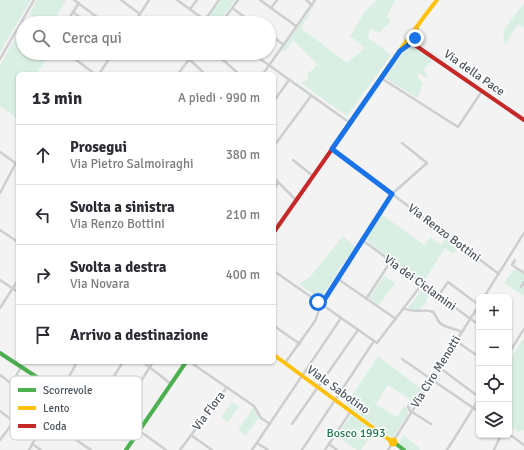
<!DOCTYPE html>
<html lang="it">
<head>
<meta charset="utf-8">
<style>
	body { margin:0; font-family:Signika,sans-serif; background:#f7f7f7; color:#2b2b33 }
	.controls { position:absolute; right:12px; bottom:12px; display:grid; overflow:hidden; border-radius:6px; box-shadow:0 1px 3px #0004 }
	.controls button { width:36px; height:36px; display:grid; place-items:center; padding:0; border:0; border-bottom:1px solid #e1e1e2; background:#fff; color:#2b2b33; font:20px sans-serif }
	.stop { position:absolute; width:12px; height:12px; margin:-9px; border:3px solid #1a73e8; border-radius:50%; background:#fff }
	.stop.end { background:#1a73e8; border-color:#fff; box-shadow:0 1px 4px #0008 }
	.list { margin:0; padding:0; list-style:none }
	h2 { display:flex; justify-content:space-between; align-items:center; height:52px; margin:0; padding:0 16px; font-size:17px }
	h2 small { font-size:13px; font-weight:400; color:#7c7c81 }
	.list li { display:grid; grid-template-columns:26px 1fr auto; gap:12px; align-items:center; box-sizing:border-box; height:60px; padding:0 16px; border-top:1px solid #e1e1e2 }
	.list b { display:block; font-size:15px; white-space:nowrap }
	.list p { margin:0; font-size:13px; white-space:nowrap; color:#7c7c81 }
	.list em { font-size:13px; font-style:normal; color:#7c7c81 }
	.icon { flex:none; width:22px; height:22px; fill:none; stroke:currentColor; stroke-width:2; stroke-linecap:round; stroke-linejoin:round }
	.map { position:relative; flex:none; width:524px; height:450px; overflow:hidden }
	.search { position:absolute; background:#fff; box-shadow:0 1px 3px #0004; left:16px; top:16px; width:260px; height:44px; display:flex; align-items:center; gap:10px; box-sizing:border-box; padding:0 14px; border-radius:22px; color:#7c7c81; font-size:15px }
	.panel { position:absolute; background:#fff; box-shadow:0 1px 3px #0004; left:16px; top:72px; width:260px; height:292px; border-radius:6px }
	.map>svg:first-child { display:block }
	.green { fill:#daefe3; fill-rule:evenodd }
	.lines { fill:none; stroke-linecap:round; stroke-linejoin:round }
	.street { stroke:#ccced0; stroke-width:2.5 }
	.fast { stroke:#4caf50; stroke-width:4 }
	.slow { stroke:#ffc107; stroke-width:4 }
	.jam { stroke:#c62828; stroke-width:4 }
	.route { stroke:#1a73e8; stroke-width:5 }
	.labels { text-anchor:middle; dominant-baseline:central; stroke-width:3.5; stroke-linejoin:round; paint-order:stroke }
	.street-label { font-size:12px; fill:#4b545d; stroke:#fff }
	.park-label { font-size:12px; fill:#227950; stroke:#fff }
	.key { fill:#fff; stroke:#c9ccce; stroke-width:1 }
	.key-label { font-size:11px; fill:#4b545d }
</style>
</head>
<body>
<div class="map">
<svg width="524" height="450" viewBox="0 0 524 450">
	<rect width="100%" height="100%" fill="#f3f3f3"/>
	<!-- green -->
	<g class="green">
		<path d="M0,0H31L0,52Z"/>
		<path d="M37,0H66L53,23H42L29,14Z"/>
		<path d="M221,0H235L218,23L208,17Z"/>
		<path d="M377,0H395L387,17L391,21L379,33L370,28L368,38L391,55L347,116L301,83L309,78L307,73L314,69L317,64L293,40L285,51L281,50L317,1L301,28L347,63L365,48L350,36L366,10Z"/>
		<path d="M524,3V28L518,24L505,45L503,31Z"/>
		<path d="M19,32L23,34V53L50,54L36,74H18V119L0,106V65Z"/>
		<path d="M414,46L433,60L424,69L428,77L427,78L419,73L417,76L423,84L417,98L387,79V76L407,47Z"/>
		<path d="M381,214L424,245L431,237L441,245L447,237L459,247L453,254L445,248L423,283L364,239Z"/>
		<path d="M343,236L355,247L337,272L338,273L321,297V300L299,284L311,276Z"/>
		<path d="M518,268L524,271V296L504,283L514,269L516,270Z"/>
		<path d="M384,276L395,283L379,305L369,298Z"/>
		<path d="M423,288L431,293L426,300V302L419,311L408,308Z"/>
		<path d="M524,337V430L517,432L509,424V361Z"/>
		<path d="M378,356L424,391L417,402L412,404L408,409V415L392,438L346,405ZM388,385L411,400L406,408L404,406L397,417L376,404Z"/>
		<path d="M232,402L239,406L228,422L221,417Z"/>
		<path d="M253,408L259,417L246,435L238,430Z"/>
		<path d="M351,416H353L374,431L361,450H357L337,436Z"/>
		<path d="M403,435L420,448L419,450H406L399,444Z"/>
	</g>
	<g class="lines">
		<!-- street -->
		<g class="street">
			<path d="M74,0L105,23"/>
			<path d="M121,0L140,14"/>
			<path d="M177,0L209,23"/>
			<path d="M260,0L296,26"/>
			<path d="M306,0L312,5"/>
			<path d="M232,8L253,23"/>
			<path d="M271,8L277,0"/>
			<path d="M190,9L197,0"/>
			<path d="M73,12L87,23"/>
			<path d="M22,20L26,23"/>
			<path d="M205,20L219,0"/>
			<path d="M66,23L79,3"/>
			<path d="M134,23L149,0"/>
			<path d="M221,23L238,0"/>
			<path d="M269,34L284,45"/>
			<path d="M67,53L95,74"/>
			<path d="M215,53L239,74"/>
			<path d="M252,53L350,123"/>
			<path d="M0,59L34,0"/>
			<path d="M189,59L205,74"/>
			<path d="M99,74L113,53"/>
			<path d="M178,74L194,53"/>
			<path d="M263,74L315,0"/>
			<path d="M381,78L458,127L482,91"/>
			<path d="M274,101L289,80"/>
			<path d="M274,146L311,96"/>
			<path d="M332,149L499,274"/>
			<path d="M0,152L18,165"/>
			<path d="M293,160L313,176"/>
			<path d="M274,178L296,200"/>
			<path d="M274,190L278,182"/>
			<path d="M0,193L16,163"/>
			<path d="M0,230L18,242"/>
			<path d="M362,240L479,325"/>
			<path d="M515,260L512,265L524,273"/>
			<path d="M274,271L377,343L422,284"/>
			<path d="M338,279L396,319"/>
			<path d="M0,280L18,292"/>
			<path d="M521,287L524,282"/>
			<path d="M441,292L448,282L479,305"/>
			<path d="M484,297L524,233"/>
			<path d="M366,299L391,261"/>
			<path d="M0,308L18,280"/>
			<path d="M404,308C414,314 423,308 433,312C436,315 437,320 440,323C445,328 455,328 461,332"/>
			<path d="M274,326L300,344"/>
			<path d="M456,341L479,357"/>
			<path d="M509,353L524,329"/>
			<path d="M402,359L479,412"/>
			<path d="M143,362L171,384"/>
			<path d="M153,362L119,416L166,450"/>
			<path d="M190,362L254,406L261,418L270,424"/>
			<path d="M285,363L315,321L321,305L392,194L427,163L402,143"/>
			<path d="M440,368L479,397"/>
			<path d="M0,375L49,412"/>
			<path d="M12,383L21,367"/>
			<path d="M0,411L35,438"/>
			<path d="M412,412L431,424"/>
			<path d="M411,413L408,406L417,404"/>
			<path d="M45,419L91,450"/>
			<path d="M292,424L358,330"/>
			<path d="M116,428L122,419"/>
			<path d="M509,434L524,445"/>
			<path d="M191,435L212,450"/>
			<path d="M74,438L123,362"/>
			<path d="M0,440L31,398"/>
			<path d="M394,440L479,305"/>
			<path d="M257,443L268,450"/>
			<path d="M32,444L41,450"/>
			<path d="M329,444L337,450"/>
			<path d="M29,450L77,362"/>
			<path d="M180,450L227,387"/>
			<path d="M252,450L341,318"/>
			<path d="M302,450L374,341"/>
			<path d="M325,450L351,411"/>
			<path d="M388,450L392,444"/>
			<path d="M447,450L479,399"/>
			<path d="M494,450L501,435"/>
		</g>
		<!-- fast -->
		<g class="fast">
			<path d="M0,353L133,440"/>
			<path d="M395,443L404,450"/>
			<path d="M126,450L186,362"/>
		</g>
		<!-- slow -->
		<g class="slow">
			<path d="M404,48L414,41L417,29"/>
			<path d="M351,122C379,81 406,39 437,0"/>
			<path d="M274,355L391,441"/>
			<circle cx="393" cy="442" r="2.5"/>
		</g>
		<!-- jam -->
		<g class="jam">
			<path d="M412,43L524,120"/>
			<path d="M274,232L351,122"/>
		</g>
	</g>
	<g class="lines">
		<!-- route -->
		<path class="route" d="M318,302L321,305L392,194L332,149L400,51L414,41L415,38"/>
	</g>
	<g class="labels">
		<!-- street labels -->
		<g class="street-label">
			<text transform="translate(474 73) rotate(35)">Via della Pace</text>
			<text transform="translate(444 233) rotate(37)">Via Renzo Bottini</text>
			<text transform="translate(420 283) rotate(36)">Via dei Ciclamini</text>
			<text transform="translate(436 372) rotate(-58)">Via Ciro Menotti</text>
			<text transform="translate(338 390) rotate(36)">Viale Sabotino</text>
			<text transform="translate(209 411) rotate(-53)">Via Flora</text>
		</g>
		<!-- park labels -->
		<g class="park-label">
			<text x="356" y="433">Bosco 1993</text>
		</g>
	</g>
	<!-- legend -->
	<rect x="10" y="376" width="132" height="64" rx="6" class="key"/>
	<rect x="18" y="388" width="18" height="4" fill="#4caf50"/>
	<rect x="18" y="406" width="18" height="4" fill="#ffc107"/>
	<rect x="18" y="424" width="18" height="4" fill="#c62828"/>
	<g class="key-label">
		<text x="43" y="394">Scorrevole</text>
		<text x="43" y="412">Lento</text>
		<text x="43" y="430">Coda</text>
	</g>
</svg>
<div class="controls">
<button>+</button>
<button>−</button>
<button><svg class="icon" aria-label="locate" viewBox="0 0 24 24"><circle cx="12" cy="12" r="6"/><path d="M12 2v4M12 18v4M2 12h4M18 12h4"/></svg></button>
<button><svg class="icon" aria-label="layers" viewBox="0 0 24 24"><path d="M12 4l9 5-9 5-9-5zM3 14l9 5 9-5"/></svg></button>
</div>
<div class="stop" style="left:318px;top:302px"></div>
<div class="stop end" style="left:415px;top:38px"></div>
<div class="search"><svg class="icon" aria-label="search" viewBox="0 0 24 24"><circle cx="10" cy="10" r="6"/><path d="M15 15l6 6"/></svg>Cerca qui</div>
<section class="panel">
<h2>13 min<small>A piedi · 990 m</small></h2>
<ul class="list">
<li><svg class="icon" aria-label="ahead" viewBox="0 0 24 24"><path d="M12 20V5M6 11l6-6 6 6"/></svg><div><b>Prosegui</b><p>Via Pietro Salmoiraghi</p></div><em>380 m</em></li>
<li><svg class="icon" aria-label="left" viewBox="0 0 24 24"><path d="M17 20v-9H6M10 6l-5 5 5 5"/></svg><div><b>Svolta a sinistra</b><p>Via Renzo Bottini</p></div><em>210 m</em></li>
<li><svg class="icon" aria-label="right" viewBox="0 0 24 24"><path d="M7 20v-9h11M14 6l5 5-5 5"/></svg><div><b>Svolta a destra</b><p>Via Novara</p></div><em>400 m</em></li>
<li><svg class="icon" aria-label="arrive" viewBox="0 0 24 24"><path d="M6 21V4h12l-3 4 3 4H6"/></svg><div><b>Arrivo a destinazione</b></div></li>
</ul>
</section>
</div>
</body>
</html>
